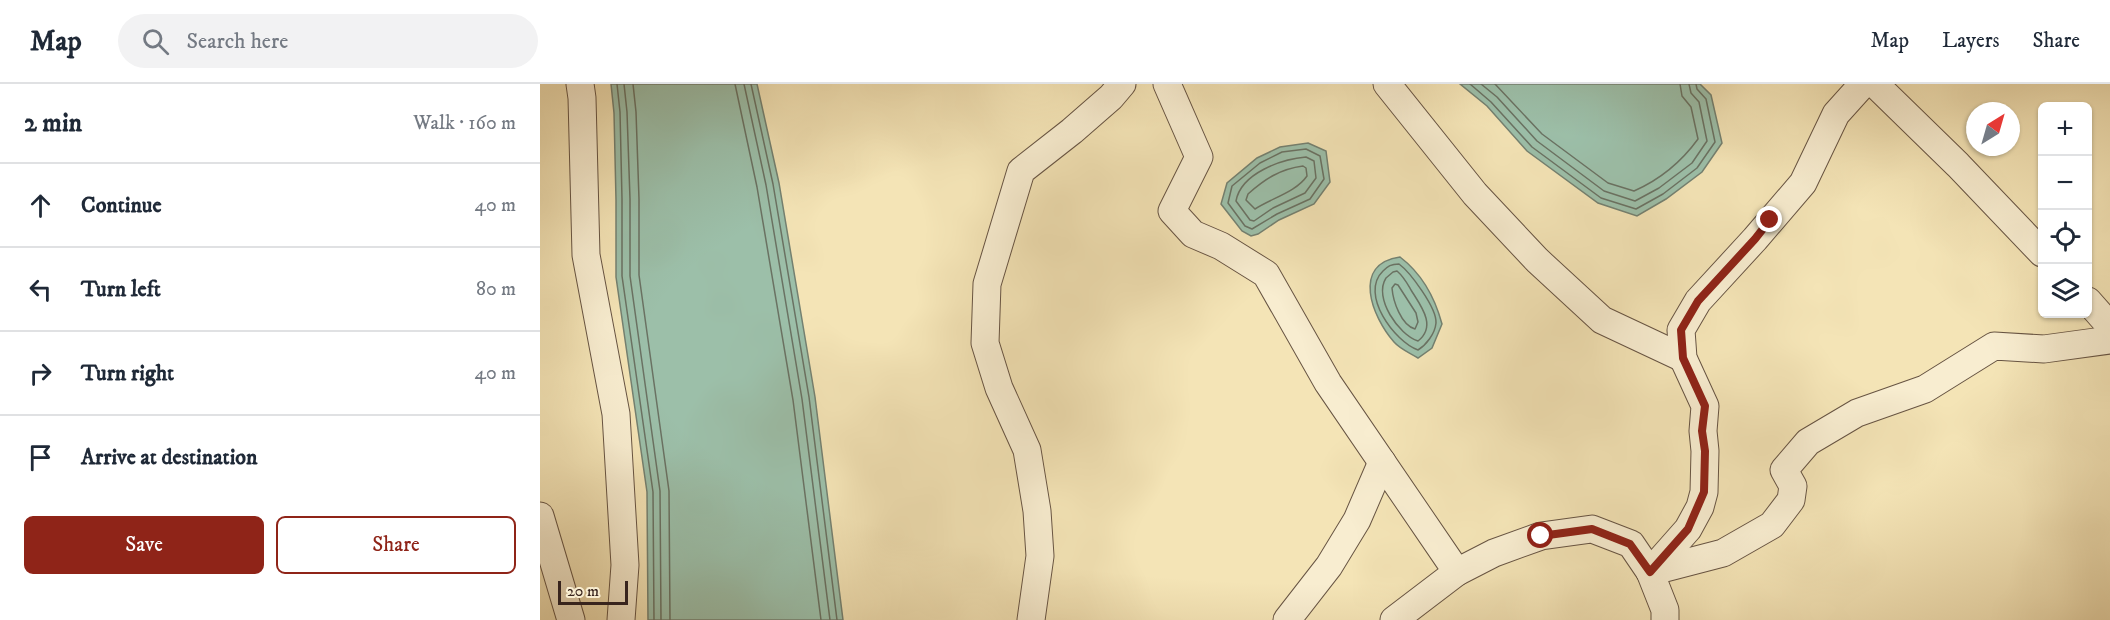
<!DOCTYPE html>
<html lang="en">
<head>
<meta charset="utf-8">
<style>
	body { margin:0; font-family:"IM FELL DW Pica",serif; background:#f2f2f3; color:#1f2937 }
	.controls { position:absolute; right:18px; top:18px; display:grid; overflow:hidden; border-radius:9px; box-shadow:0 2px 4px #0004 }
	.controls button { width:54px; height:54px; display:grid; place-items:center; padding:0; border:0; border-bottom:2px solid #e0e1e3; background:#fff; color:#1f2937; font:30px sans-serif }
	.compass { position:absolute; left:1426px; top:18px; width:54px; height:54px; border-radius:50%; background:#fff; box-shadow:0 2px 4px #0004; rotate:37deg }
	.scale { position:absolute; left:18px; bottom:15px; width:70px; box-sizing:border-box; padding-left:6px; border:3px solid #38241d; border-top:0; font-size:16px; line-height:21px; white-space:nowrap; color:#38241d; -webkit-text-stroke:4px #f8edd0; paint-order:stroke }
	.stop { position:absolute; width:18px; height:18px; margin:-14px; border:4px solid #8f2418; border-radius:50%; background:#fff }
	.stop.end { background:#8f2418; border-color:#fff; box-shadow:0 2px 6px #0008 }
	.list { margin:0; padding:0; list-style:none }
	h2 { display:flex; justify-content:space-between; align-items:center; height:78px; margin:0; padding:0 24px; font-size:26px }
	h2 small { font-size:20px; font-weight:400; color:#747a83 }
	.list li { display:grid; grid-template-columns:39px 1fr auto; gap:18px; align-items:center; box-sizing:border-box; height:84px; padding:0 24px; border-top:2px solid #e0e1e3 }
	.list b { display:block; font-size:22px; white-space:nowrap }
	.list em { font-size:20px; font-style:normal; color:#747a83 }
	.actions { display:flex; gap:12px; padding:18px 24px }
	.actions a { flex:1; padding:14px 0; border:2px solid #8f2418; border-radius:9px; text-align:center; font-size:21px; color:#8f2418 }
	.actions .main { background:#8f2418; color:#fff }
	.icon { flex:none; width:33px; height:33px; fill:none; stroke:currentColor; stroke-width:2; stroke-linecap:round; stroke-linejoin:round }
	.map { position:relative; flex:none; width:1570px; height:536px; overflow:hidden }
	header { display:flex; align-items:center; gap:36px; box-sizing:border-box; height:84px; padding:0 30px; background:#fff; border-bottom:2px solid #e0e1e3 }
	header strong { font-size:28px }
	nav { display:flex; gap:33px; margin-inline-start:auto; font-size:21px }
	.search { width:420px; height:54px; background:#f2f2f3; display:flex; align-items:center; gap:15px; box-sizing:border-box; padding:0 21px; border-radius:33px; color:#747a83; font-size:22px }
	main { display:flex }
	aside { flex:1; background:#fff }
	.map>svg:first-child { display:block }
	.water { fill:#9cbfa9; stroke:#748171; stroke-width:1.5 }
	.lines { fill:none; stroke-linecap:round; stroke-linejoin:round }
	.shore { stroke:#6a7263; stroke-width:1.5 }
	.street-casing { stroke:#675443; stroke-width:29 }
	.street { stroke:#f8edd0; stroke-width:27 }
	.route { stroke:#8f2418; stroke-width:8 }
</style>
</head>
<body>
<header>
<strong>Map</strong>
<div class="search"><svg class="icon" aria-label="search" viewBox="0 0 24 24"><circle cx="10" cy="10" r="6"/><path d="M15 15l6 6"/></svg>Search here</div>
<nav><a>Map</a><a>Layers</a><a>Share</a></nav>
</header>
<main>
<aside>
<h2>2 min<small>Walk · 160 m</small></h2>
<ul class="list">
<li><svg class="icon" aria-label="ahead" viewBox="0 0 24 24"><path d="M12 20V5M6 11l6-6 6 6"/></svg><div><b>Continue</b></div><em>40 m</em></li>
<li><svg class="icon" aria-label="left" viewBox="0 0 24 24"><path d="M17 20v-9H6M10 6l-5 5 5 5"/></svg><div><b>Turn left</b></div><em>80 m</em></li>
<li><svg class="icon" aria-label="right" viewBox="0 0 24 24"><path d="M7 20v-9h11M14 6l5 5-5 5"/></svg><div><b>Turn right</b></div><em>40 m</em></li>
<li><svg class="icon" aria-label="arrive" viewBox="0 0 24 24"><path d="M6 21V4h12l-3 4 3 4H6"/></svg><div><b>Arrive at destination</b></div></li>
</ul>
<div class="actions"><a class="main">Save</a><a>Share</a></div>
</aside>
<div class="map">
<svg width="1570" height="536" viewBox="0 0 1570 536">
	<rect width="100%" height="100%" fill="#f4e4b6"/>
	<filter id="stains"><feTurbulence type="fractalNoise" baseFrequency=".00333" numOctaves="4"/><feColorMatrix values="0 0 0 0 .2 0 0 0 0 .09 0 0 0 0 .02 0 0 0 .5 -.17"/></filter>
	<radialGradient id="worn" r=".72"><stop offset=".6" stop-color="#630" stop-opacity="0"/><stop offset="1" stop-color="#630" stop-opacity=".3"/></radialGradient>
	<!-- water -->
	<g class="water">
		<path d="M71,0H217L239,99L275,313L303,536H108L107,408L76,193V116L74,29Z"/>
		<path d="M920,0H1160L1171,11L1182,59L1162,88L1126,115L1097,132L1058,119L987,67L947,22Z"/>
		<path d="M768,59L786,67L790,98L774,120L739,136L718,150L711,152L702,147L681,120L687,99L717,74L740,63Z"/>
		<path d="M860,173C881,189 895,214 902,240L892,264L878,274C870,269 860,265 854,258C832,233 811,180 860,173Z"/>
	</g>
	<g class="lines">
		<!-- shore -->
		<g class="shore">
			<path d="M77,0L80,28L82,115V192L113,408L114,536"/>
			<path d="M84,0L87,28L90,115V192L120,407L121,536"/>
			<path d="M93,0L96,28L99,115V191L129,407L130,536"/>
			<path d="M195,0L217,103L253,316L281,536"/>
			<path d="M204,0L226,101L262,315L290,536"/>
			<path d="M211,0L233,100L269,313L297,536"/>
			<path d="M930,0L951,18L992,63L1061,114L1096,125L1123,110L1157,84L1175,58L1166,15L1157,5L1156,0"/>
			<path d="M941,0L957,13L997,57L1064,107L1095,117L1119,104L1152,79L1167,57L1159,18L1151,9L1149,0"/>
			<path d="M955,0L1002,50L1068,99L1094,107C1119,96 1142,77 1158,55L1151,23L1142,12L1140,0"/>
			<path d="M766,65L780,72L784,95L770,115L737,130L712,145L705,142L688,119L692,102L720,79L742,68Z"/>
			<path d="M766,73L774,77L776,94L765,109L733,124L714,137L710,136L696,117C701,89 742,75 766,73Z"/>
			<path d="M763,82L766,84L767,92C756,108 732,114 715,125L706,116L708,110C725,95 740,85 763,82Z"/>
			<path d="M859,180C870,188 897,224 896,239C895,250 886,261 878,266C855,258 819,210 843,187C848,182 851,180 859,180Z"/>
			<path d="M853,188L857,187C864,193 867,199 871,206C881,222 897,242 878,257C859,251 833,214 846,194C846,194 853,188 853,188Z"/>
			<path d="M855,200L858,201L876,229L878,238L875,245C861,241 853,217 852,204Z"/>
		</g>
		<!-- street casing -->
		<g class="street-casing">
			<g id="street">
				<path d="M40,0L42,14L46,171L76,330L85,481L81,536"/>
				<path d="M627,0L659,73L632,127L653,150L681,162L726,190L788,299L917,488L854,536"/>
				<path d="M847,0L935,110L997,176L1062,236L1143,274"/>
				<path d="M1335,0L1418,81L1502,169"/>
				<path d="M1548,217L1570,242"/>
				<path d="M0,432L31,536"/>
				<path d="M917,488L954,469L1001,452L1052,445L1091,460L1110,488L1125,526V536"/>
				<path d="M1110,488L1148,445L1160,423L1164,408L1165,367L1163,347L1165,322L1143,274L1141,246L1158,217L1215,155L1263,99L1296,30L1323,0"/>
				<path d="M1110,488L1183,469L1232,441L1251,416L1253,402L1244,386L1268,358L1317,329L1385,305L1454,262L1504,265L1570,256"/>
				<path d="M491,536L500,472L497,427L487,366L459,304L445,259L447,200L481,87L532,47L571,13L582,0"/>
				<path d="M747,536L789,482L817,436L842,378"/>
			</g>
		</g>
		<!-- street -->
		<use href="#street" class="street"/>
	</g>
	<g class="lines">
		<!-- route -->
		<path class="route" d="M1001,452L1052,445L1090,460L1110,488L1148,445L1164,408L1165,367L1162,347L1165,322L1143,274L1141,246L1158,217L1215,155L1230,136"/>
	</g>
	<rect width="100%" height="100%" filter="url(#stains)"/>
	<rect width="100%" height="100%" fill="url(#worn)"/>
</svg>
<div class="controls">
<button>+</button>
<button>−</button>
<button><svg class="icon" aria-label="locate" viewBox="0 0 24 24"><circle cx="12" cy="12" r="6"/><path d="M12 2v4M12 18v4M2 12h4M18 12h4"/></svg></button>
<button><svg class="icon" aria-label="layers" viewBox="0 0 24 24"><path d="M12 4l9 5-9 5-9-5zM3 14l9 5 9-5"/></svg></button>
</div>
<svg class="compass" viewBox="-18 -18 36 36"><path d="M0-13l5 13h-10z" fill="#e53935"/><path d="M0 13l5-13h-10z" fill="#747a83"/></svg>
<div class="scale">20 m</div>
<div class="stop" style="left:1001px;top:452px"></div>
<div class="stop end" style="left:1230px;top:136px"></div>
</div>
</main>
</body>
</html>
